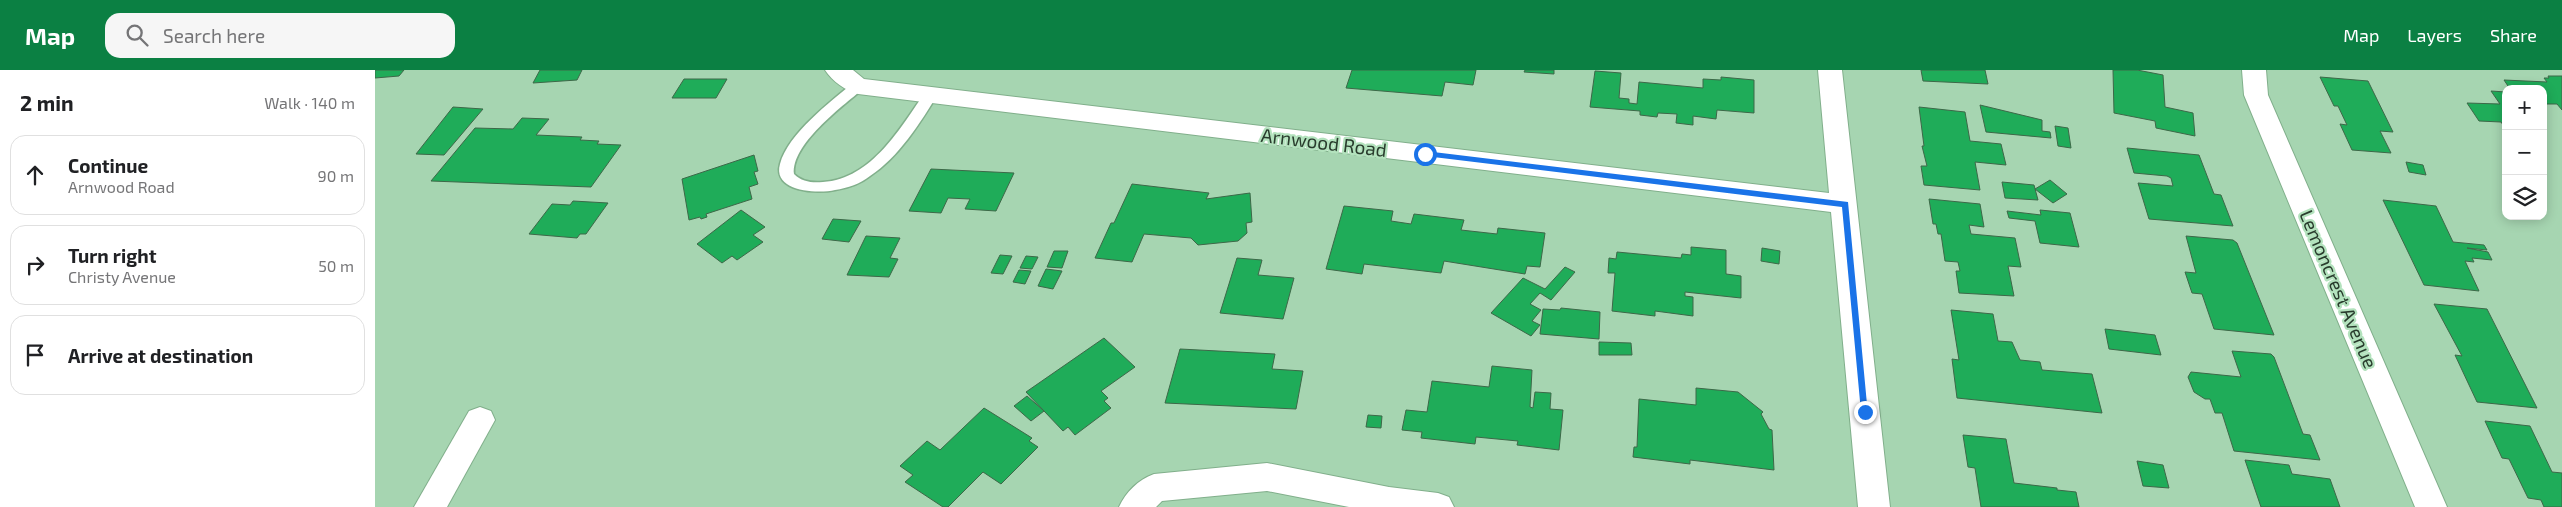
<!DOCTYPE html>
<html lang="en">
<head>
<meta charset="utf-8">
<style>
	body { margin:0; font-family:"Exo 2",sans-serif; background:#f6f6f6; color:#202124 }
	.controls { position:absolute; right:15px; top:15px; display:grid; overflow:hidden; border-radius:10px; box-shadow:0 2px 12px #0003 }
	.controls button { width:45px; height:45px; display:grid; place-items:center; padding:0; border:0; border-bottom:1px solid #e0e0e0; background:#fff; color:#202124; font:25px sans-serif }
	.stop { position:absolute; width:15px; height:15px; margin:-11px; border:4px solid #1a73e8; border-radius:50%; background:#fff }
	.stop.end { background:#1a73e8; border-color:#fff; box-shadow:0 1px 5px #0008 }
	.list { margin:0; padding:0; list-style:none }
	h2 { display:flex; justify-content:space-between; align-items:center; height:65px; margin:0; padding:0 20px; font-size:21px }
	h2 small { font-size:16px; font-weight:400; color:#757577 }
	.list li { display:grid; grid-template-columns:32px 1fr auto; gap:15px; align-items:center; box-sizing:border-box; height:80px; margin:0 10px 10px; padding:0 10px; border:1px solid #e0e0e0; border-radius:15px }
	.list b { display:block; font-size:19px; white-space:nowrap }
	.list p { margin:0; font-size:16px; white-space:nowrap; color:#757577 }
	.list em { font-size:16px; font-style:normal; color:#757577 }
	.icon { flex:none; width:28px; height:28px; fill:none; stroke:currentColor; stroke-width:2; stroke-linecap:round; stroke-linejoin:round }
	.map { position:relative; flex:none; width:2187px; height:437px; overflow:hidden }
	header { display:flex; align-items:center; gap:30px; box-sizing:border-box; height:70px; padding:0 25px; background:#0b8043; color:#fff }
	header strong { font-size:24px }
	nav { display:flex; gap:28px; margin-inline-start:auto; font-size:18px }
	.search { width:350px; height:45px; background:#f6f6f6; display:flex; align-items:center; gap:12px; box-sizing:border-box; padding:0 18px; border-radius:15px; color:#757577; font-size:19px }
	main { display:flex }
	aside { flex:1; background:#fff }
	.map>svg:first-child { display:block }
	.building { fill:#1fac59; stroke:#3d6848 }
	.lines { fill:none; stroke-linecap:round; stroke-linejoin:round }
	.service-casing { stroke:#81af8b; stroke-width:3 }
	.minor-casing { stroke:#81af8b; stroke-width:2 }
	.service { fill:#fff; fill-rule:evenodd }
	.minor { fill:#fff; fill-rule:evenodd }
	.route { fill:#1a73e8 }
	.labels { text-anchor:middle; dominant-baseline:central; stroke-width:4.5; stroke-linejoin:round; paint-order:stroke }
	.street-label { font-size:19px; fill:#293c2d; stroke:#b3e2bd }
</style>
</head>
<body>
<header>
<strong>Map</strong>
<div class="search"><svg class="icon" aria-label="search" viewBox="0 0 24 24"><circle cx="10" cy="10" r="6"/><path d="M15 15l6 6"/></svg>Search here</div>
<nav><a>Map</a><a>Layers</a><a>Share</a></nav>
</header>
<main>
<aside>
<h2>2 min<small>Walk · 140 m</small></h2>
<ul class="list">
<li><svg class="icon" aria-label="ahead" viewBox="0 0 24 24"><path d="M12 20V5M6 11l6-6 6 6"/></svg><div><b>Continue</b><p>Arnwood Road</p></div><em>90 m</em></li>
<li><svg class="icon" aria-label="right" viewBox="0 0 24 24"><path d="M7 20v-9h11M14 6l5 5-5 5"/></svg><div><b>Turn right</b><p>Christy Avenue</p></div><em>50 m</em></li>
<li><svg class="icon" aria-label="arrive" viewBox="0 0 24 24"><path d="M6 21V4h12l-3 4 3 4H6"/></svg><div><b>Arrive at destination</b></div></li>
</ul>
</aside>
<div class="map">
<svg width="2187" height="437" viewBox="0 0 2187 437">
	<rect width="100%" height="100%" fill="#a6d5b1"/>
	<!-- building -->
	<g class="building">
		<path d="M0,0H29L24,6L0,8Z"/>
		<path d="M165,0H207L202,10L158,13Z"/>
		<path d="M977,0H1101L1098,15L1070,12L1067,26L971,18Z"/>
		<path d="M1150,0H1179V4L1149,2Z"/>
		<path d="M1546,0H1610L1613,14L1548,11Z"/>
		<path d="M1738,0H1762L1788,5L1790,37L1818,43L1820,66L1781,58L1780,51L1739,43Z"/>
		<path d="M1220,1L1246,3L1244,28L1254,29V33L1262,34L1264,12L1328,18V9L1346,10V7L1379,10V43L1342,40L1341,49L1318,46V55L1301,53L1302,44L1283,43L1282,47L1265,45V41L1215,37Z"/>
		<path d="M2173,6H2187V40L2182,34H2168V19H2135L2129,10L2172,12L2169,8H2174Z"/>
		<path d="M1945,7L1993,11L2018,62L2005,61L2016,83L1977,80L1965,54L1972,55L1963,36H1959Z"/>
		<path d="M309,9H352L341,28H297Z"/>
		<path d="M2116,21L2131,22V59L2126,52L2104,51L2092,33L2125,34Z"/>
		<path d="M1605,35L1667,50V61L1675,62L1676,68L1611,62Z"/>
		<path d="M78,37L108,39L69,85L41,84Z"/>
		<path d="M1544,37L1590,42L1595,71L1626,74L1631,95L1600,92L1605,120L1549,115L1546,96H1552L1547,76H1549Z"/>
		<path d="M147,48L174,49L161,65L207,67L205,70L224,71L222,74L246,75L216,117L56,111L100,58L138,59Z"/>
		<path d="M1680,56L1693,58L1696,78L1683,76Z"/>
		<path d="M1752,78L1824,85L1839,124L1846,125L1858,156L1774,149L1763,113L1798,116L1796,108L1792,106L1759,103Z"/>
		<path d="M379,85L383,101L379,102L383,114L374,117L377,129L331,144L332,147L326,149L325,147L314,150L307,109Z"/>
		<path d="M2031,92L2048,95L2051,105L2034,102Z"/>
		<path d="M556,99L639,103L621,141L590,139L595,129L573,128L566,143L534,141Z"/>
		<path d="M1675,110L1692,124L1678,133L1660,119Z"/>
		<path d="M1627,112L1659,115L1663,130L1630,128Z"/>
		<path d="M757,114L834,123L831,129L875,123L877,152L871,153L872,163L863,171L823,175L816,168L769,164L757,192L720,188L736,153H739Z"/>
		<path d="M1554,129L1605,134L1609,157L1594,155L1596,164L1640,168L1646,197L1633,196L1639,226L1584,223L1581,201H1585L1583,192L1570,191L1566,164H1563L1561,154H1558Z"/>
		<path d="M2008,130L2061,136L2078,172L2109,175L2112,180L2092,178L2113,182L2117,190L2097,188L2099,192L2090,191L2104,221L2049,215Z"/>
		<path d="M198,131L233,133L211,164H205L202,168L154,164L177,134L195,135Z"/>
		<path d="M969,136L1018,141L1016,151L1036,154L1039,144L1089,150L1086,160L1122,164L1123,158L1170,163L1165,197L1152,196L1150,204L1069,191L1066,203L989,194L987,204L951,199Z"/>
		<path d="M366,140L390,157L378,165L388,172L362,190L357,186L347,193L322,174Z"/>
		<path d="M1665,140L1695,143L1704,177L1665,173L1660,151L1634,148L1632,141L1666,145Z"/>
		<path d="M458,149L486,151L474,172L447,169Z"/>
		<path d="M491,166L525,168L515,188L523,189L514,207L472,205Z"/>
		<path d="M1811,166L1858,170L1862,173L1899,265L1839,259L1827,224L1817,223L1810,202L1821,203Z"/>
		<path d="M1316,177L1351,180V204L1366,206V228L1310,222V226L1318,227V246L1280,241V246L1237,241L1240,203H1233L1234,188L1241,189L1242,182L1306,188L1307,184L1316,185Z"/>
		<path d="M1387,178L1405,181L1404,194L1386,191Z"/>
		<path d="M679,181H693L687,198L672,197Z"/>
		<path d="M625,185L637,186L628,204L616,203Z"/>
		<path d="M651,186L663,187L657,199L645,198Z"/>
		<path d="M862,188L887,190L883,205L919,208L908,249L845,243Z"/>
		<path d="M1190,197L1200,202L1176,230L1165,223L1155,234L1166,240L1157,251L1165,255L1156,266L1116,243L1148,208L1170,219Z"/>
		<path d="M671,199L687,201L678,219L663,216Z"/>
		<path d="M644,200L656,201L650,214L638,212Z"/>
		<path d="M2059,234L2112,239L2162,338L2102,332L2080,285L2087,286Z"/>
		<path d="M1186,238L1225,242L1224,269L1165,264L1168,239L1185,240Z"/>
		<path d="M1576,240L1618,244L1623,271L1637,272L1645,290L1665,292L1667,300L1717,304L1727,343L1582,328L1577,289L1584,290Z"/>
		<path d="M1730,259L1780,265L1786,285L1734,279Z"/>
		<path d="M729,268L760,297L726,321L733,328L729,331L736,338L700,365L693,357L688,361L651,322Z"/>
		<path d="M1224,272L1256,273L1257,285H1224Z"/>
		<path d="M805,279L900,284L897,299L928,301L921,339L790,333Z"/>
		<path d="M1857,281L1896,284L1899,287L1928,364L1935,365L1945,390L1859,381L1847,343H1840L1835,329H1830L1819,322L1813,307L1816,302L1866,307Z"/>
		<path d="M1117,296L1157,300L1155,337L1158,338L1160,322L1176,323L1175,339L1188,340L1184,380L1142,375L1143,371L1101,367L1100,374L1046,368L1047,362L1027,360L1031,340L1052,342L1057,311L1114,317Z"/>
		<path d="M1321,318L1363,322L1388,342L1386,344L1394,359L1397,360L1399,400L1315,390V394L1258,387L1259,377H1262L1264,329L1321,335Z"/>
		<path d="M652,326L669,341L656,351L639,336Z"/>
		<path d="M609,338L657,368L654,371L663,377L626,414L608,402L573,437H568L530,412L538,405L525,396L552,371L565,380Z"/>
		<path d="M993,345L1007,346L1006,358L991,357Z"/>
		<path d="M2110,351L2155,356L2177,402L2187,403V437H2169L2166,430L2153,428L2134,389L2127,388Z"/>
		<path d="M1588,365L1631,369L1639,413L1682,418V420L1701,422L1704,437H1606L1600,398L1593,397Z"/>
		<path d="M1870,390L1914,395L1917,404L1955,409L1965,437H1886Z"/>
		<path d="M1762,391L1788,395L1794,418L1768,416Z"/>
	</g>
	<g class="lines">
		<!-- service casing -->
		<g class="service-casing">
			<path id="service" d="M483,12L489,16L488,19C466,37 416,75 419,104C427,112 437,113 448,112C497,109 526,57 551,21L556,20L563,24C545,53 524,87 495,106C485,114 473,118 460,120C443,124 397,122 405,94C413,64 455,32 478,13Z"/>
		</g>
		<!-- minor casing -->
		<g class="minor-casing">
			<g id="minor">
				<path d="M450,0H478L489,9L1454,123L1443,0H1467L1515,437H1483L1456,142L483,24C471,21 457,11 450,0Z"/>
				<path d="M1867,0H1891L1893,25L2072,437H2040L1869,25Z"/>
				<path d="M105,337L116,341L120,350L72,437H39L94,341Z"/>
				<path d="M892,393L1014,417L1063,423L1074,427L1079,437H974L892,421L787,431L781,437H744C751,422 763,410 779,404Z"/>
			</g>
		</g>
		<!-- service -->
		<use href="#service" class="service"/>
		<!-- minor -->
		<use href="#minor" class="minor"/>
	</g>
	<!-- route -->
	<path class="route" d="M1050,81L1473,132L1493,345H1487L1486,342L1467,137L1050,86L1046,84Z"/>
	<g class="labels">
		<!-- street labels -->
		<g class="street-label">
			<text transform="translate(949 72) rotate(7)">Arnwood Road</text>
			<text transform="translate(1964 219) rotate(67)">Lemoncrest Avenue</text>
		</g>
	</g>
</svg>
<div class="controls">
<button>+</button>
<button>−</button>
<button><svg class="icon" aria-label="layers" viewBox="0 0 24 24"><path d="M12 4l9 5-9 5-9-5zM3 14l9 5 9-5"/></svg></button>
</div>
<div class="stop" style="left:1050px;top:84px"></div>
<div class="stop end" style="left:1490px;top:342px"></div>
</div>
</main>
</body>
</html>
